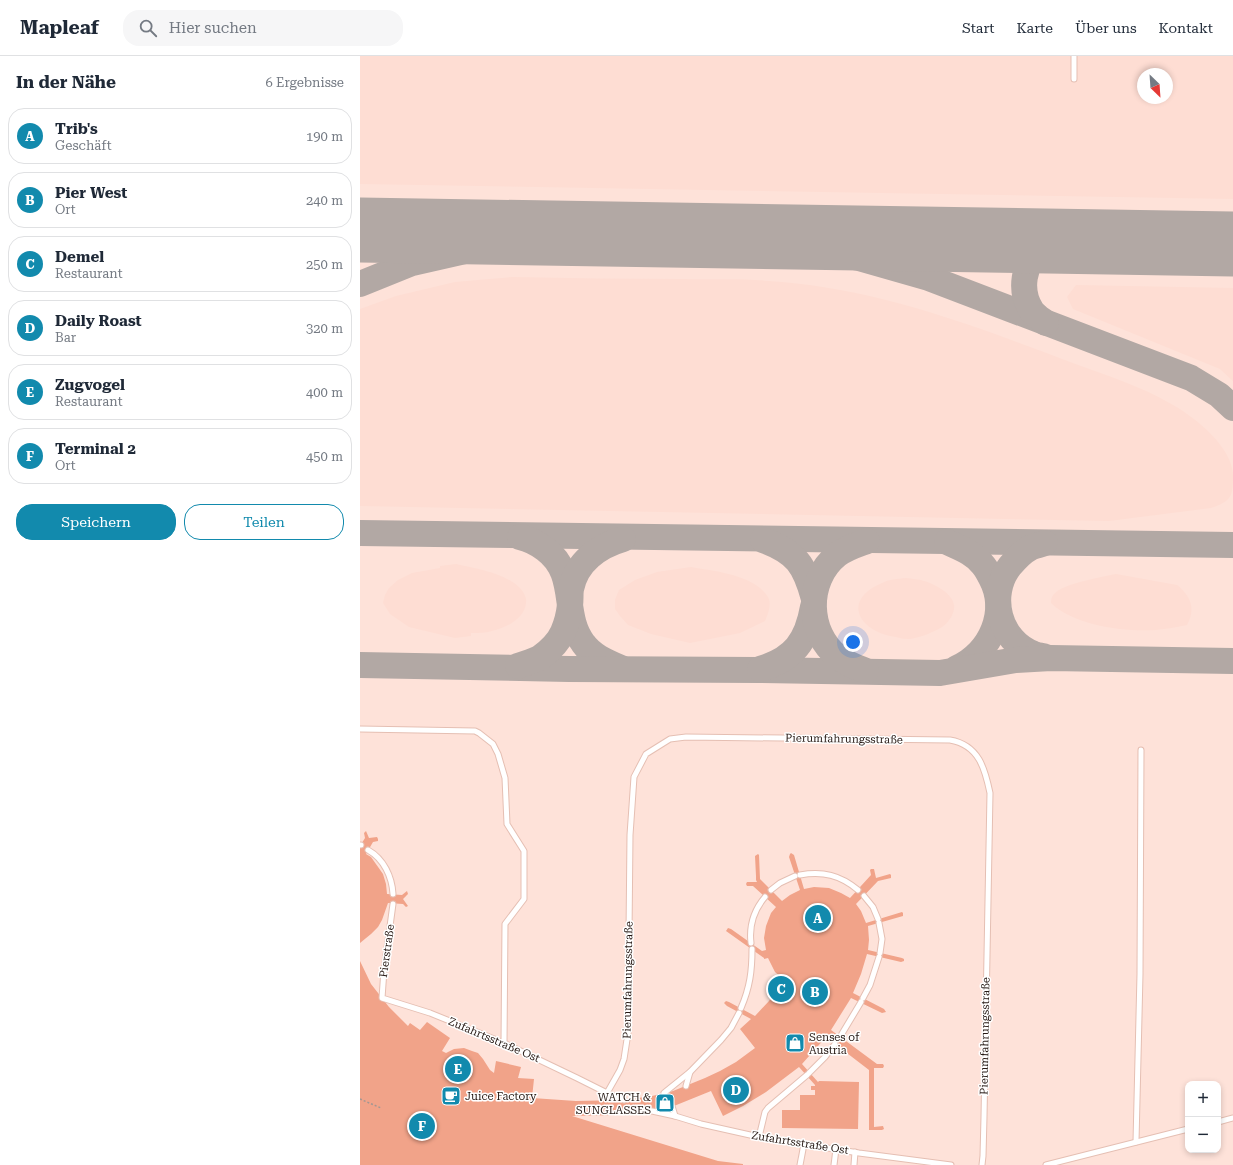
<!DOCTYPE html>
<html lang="de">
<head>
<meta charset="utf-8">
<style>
	body { margin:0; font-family:"Roboto Serif",serif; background:#f6f6f7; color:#1f2937 }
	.controls { position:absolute; right:12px; bottom:12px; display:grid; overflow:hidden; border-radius:8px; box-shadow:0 2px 6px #0003 }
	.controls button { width:36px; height:36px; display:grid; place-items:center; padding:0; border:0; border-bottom:1px solid #e0e1e3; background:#fff; color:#1f2937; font:20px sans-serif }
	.compass { position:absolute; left:777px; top:12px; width:36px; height:36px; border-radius:50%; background:#fff; box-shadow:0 2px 6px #0003; rotate:155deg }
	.you { position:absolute; left:493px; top:586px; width:14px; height:14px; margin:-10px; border:3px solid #fff; border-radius:50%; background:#1a73e8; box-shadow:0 0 0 6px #1a73e833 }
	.badge { display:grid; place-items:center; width:26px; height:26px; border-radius:50%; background:#128aad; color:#fff; font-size:13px; font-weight:700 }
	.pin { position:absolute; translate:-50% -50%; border:2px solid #fff; box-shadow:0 1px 4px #0006 }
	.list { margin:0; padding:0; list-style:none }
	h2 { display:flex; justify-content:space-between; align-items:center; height:52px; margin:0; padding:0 16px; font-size:17px }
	h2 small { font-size:13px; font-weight:400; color:#747a83 }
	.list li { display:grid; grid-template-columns:26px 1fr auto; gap:12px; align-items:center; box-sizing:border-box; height:56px; margin:0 8px 8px; padding:0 8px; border:1px solid #e0e1e3; border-radius:16px }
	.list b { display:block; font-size:15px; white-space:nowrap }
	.list p { margin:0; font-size:13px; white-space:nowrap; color:#747a83 }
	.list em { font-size:13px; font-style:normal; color:#747a83 }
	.actions { display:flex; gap:8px; padding:12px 16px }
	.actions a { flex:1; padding:9px 0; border:1px solid #128aad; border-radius:16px; text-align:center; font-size:14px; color:#128aad }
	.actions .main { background:#128aad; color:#fff }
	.icon { flex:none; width:22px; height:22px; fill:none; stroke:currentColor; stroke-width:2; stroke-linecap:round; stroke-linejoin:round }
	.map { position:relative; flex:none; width:873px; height:1109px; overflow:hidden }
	header { display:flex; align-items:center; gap:24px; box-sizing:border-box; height:56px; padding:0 20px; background:#fff; border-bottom:1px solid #e0e1e3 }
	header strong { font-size:19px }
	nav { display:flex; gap:22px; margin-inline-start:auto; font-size:14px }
	.search { width:280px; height:36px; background:#f6f6f7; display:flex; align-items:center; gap:10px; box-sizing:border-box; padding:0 14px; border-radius:16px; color:#747a83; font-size:15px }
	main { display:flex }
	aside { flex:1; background:#fff }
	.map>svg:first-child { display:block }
	.built { fill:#fee2d9; fill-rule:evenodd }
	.green { fill:#feddd3; fill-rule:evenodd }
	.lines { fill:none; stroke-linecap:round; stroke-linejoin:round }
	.taxiway { stroke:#b2a8a4; stroke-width:26 }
	.runway { stroke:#b2a8a4; stroke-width:65 }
	.building { fill:#f1a389 }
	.lane-casing { stroke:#e5bfb3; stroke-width:7 }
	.path { stroke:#a19793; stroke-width:1.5; stroke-dasharray:2 2; stroke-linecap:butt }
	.lane { stroke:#fff; stroke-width:5 }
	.labels { text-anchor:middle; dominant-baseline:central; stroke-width:3; stroke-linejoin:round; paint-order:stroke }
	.street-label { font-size:11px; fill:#251813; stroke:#fff }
	.poi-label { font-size:11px; fill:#251813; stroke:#fff; text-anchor:start }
</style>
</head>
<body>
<header>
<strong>Mapleaf</strong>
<div class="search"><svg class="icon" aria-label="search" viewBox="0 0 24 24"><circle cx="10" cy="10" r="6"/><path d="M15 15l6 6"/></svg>Hier suchen</div>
<nav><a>Start</a><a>Karte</a><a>Über uns</a><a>Kontakt</a></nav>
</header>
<main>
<aside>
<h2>In der Nähe<small>6 Ergebnisse</small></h2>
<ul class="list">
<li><span class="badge">A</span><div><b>Trib's</b><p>Geschäft</p></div><em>190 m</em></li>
<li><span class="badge">B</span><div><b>Pier West</b><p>Ort</p></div><em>240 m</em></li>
<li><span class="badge">C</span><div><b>Demel</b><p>Restaurant</p></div><em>250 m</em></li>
<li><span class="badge">D</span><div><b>Daily Roast</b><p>Bar</p></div><em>320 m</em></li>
<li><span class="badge">E</span><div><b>Zugvogel</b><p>Restaurant</p></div><em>400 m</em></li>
<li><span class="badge">F</span><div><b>Terminal 2</b><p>Ort</p></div><em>450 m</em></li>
</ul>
<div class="actions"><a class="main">Speichern</a><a>Teilen</a></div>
</aside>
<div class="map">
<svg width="873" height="1109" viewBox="0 0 873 1109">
	<rect width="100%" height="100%" fill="#faf2ef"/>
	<!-- built -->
	<path class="built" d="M0,0H873V1109H0ZM783,18H807V42H783ZM828,1028H858V1094H828Z"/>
	<!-- green -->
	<g class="green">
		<path d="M0,0H873V143L0,128ZM783,18H807V42H783Z"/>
		<path d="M152,221C209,222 265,223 322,223C350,224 380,222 408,225C445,227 487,234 522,243C587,259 649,283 710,306C745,319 781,330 813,349C836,362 872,391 873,419C873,440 872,445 851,452L749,465L0,450V253L36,240L95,226Z"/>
		<path d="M716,229L873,232V325L860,313L713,253L707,241Z"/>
		<path d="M96,508C117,513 142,516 159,531C163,535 167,541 166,547C165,562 146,572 132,575C125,577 118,577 111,577V580L95,582L49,571L30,558L23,547L25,539L29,532L38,524L52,517L80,512V510Z"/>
		<path d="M331,511C354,515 395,519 408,541C412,548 408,558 405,565L380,577L330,587L291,578L268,569L260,560L255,553V544L259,534L275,524L297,516Z"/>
		<path d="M756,518L817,529C831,540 836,553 827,569C817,571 806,573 796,574C764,576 715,570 691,547C691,545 691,543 692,541C697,528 743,521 756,518Z"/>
		<path d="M546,522C552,523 558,523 564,525C577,529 600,541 593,557C591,562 587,568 582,571C574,576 557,583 548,583C544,583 540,582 536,581C500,576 480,545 522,527C529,523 538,523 546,522Z"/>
	</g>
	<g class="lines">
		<!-- taxiway -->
		<g class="taxiway">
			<path d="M351,180L426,188L499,202L569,222L831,322L859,339L873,352"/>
			<path d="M0,228L52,207L118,192L258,178"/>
			<path d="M686,267C681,263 676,260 672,255C659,236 662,206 683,193C692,187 702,187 713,185"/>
			<path d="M0,477L873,489"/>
			<path d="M160,481C169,483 177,487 185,493C219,518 201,558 223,587C232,600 247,606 261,612"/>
			<path d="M403,484C436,496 445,509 454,543"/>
			<path d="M587,486C600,492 614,497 623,509C626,512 629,518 631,522C649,556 631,596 597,612"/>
			<path d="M685,487C680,489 674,490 670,492C662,496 655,504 650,510C627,539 639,585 674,598C677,599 682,600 686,601"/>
			<path d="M0,609L209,613L398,614L580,617L656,604L691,602L873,605"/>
			<path d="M158,610C166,607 174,605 181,601C189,595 199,585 203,576C207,567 209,558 210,549C211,544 210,538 211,533C216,506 239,490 263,483"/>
			<path d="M400,613C434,603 447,585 453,551"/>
			<path d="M506,615C496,611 487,608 478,601C447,577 445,525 477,499C486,492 496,489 507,485"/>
		</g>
		<!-- runway -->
		<path class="runway" d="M0,174L873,188"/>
	</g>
	<!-- building -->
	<g class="building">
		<path d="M6,775L9,782L17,781L18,783V785L13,786L6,798L11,801L23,818L26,828L27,838L42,839L47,835L48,838L43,843L48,850L46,851L43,848L28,847L22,864L18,871L11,878L0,887V790L5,782L4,777Z"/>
		<path d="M431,797L434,799L444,833L454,831L469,832L481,837L490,842L511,819L510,814L511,813H514L516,822L530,818L531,819V822L518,825L496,848L501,855L506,867L542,856L543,857V860L508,870L509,884L508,894L542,902L544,903V905L541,906L507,898L501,918L493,937L524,953L526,956L522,957L491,942L471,974L517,1008H523L524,1010L523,1012H514V1071L523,1070L524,1073L522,1074H509V1014L466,981L442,1008L458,1026L459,1025L499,1026L498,1073L422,1072V1054H440V1039H455V1034H451V1030H455V1029L439,1011L406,1036L383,1050L363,1060L351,1035L314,1050L288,1056L260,1059L212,1060L358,1105L383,1108V1109H0V905L11,928L29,951L48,970L50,967L60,974L67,966L90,982L82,995L86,997L94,993L104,992L112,995L118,997L123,1003L130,1014L134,1017L136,1005L161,1011L158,1022L174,1023L172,1042L216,1045L264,1044L292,1040L313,1035L345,1022L360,1015L376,1006L395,992L380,973L391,963L367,950L364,947L366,945L369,946L395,960L409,945L424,924L415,916L408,902L404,903V902L366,875L368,872L371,873L402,895L406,894L404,882L406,870L411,857L416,851L393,830H387L386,828L387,826H397L396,824V820L395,800L398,798L399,799L400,823L422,845L430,839L440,834L429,801L430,798Z"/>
	</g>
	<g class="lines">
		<!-- lane casing -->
		<g class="lane-casing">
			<g id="lane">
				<path d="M714,23V0"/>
				<path d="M0,673L115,675L119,677L133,688L138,698L145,722L147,768L164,795V843L145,868L144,987"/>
				<path d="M0,789H1"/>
				<path d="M8,794C24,803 32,821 33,838"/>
				<path d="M440,819C463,815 480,819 498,834"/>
				<path d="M411,834L420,827L435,820"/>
				<path d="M504,840L513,851L518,863"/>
				<path d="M33,848L24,914L22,942L70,957L144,987L217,1022L247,1037L264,1044"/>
				<path d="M519,867L522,883L520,897"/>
				<path d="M391,887C389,870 394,854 405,841"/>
				<path d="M503,942L510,929L519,901"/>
				<path d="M381,952C390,931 392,915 392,893"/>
				<path d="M480,981L501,946"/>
				<path d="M449,1017L465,1001L475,988"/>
				<path d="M326,1030L330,1016"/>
				<path d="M247,1037L260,1014L264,1003L268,977L270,779L274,721L286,698L310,683L326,681L590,684C619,689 625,713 630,737L624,1061L623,1100L622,1109"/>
				<path d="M304,1037L330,1016L361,984L371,972L379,957"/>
				<path d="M312,1050L315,1060"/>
				<path d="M292,1055L315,1060L341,1068L399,1081L499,1097L591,1109"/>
				<path d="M858,1066L873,1062"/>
				<path d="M399,1081L405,1056L408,1052L447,1019"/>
				<path d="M776,1086L780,918L781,694"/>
				<path d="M440,1109L444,1088"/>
				<path d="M474,1109L476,1093"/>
				<path d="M494,1109L495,1096"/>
				<path d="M686,1109L828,1073"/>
			</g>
		</g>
		<!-- path -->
		<path class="path" d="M0,1043L21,1052"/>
		<!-- lane -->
		<use href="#lane" class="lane"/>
	</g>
	<!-- icons -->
	<defs>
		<g id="shop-square" transform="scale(1)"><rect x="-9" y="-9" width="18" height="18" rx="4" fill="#128aad" stroke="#fff"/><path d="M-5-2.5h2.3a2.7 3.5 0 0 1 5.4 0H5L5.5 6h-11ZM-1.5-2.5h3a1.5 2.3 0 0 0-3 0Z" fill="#fff"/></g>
		<g id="cafe-square" transform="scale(1)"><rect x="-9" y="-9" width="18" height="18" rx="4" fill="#128aad" stroke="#fff"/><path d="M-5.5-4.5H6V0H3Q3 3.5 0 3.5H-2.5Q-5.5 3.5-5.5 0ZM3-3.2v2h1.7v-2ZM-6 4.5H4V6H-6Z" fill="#fff"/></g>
	</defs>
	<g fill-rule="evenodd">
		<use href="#shop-square" x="435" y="987"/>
		<use href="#cafe-square" x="91" y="1040"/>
		<use href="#shop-square" x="305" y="1047"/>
	</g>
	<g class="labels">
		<!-- street labels -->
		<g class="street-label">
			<text transform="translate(484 683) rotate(1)">Pierumfahrungsstraße</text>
			<text transform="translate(27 895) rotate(-82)">Pierstraße</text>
			<text transform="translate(268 924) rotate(-89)">Pierumfahrungsstraße</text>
			<text transform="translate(625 980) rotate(-89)">Pierumfahrungsstraße</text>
			<text transform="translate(134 984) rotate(23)">Zufahrtsstraße Ost</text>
			<text transform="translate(440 1087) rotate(9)">Zufahrtsstraße Ost</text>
		</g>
		<!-- poi labels -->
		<g class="poi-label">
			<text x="449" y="981">Senses of<tspan x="449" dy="13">Austria</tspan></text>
			<text x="105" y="1040">Juice Factory</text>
			<text x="291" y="1041" text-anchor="end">WATCH &amp;<tspan x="291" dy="13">SUNGLASSES</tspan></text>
		</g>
	</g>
</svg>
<div class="controls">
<button>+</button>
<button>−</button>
</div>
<svg class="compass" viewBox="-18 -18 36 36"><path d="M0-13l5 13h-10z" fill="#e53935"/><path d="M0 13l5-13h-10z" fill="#747a83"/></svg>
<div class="you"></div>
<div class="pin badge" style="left:458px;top:862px">A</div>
<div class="pin badge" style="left:455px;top:936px">B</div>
<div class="pin badge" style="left:421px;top:933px">C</div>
<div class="pin badge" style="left:376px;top:1034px">D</div>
<div class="pin badge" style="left:98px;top:1013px">E</div>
<div class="pin badge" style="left:62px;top:1070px">F</div>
</div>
</main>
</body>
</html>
